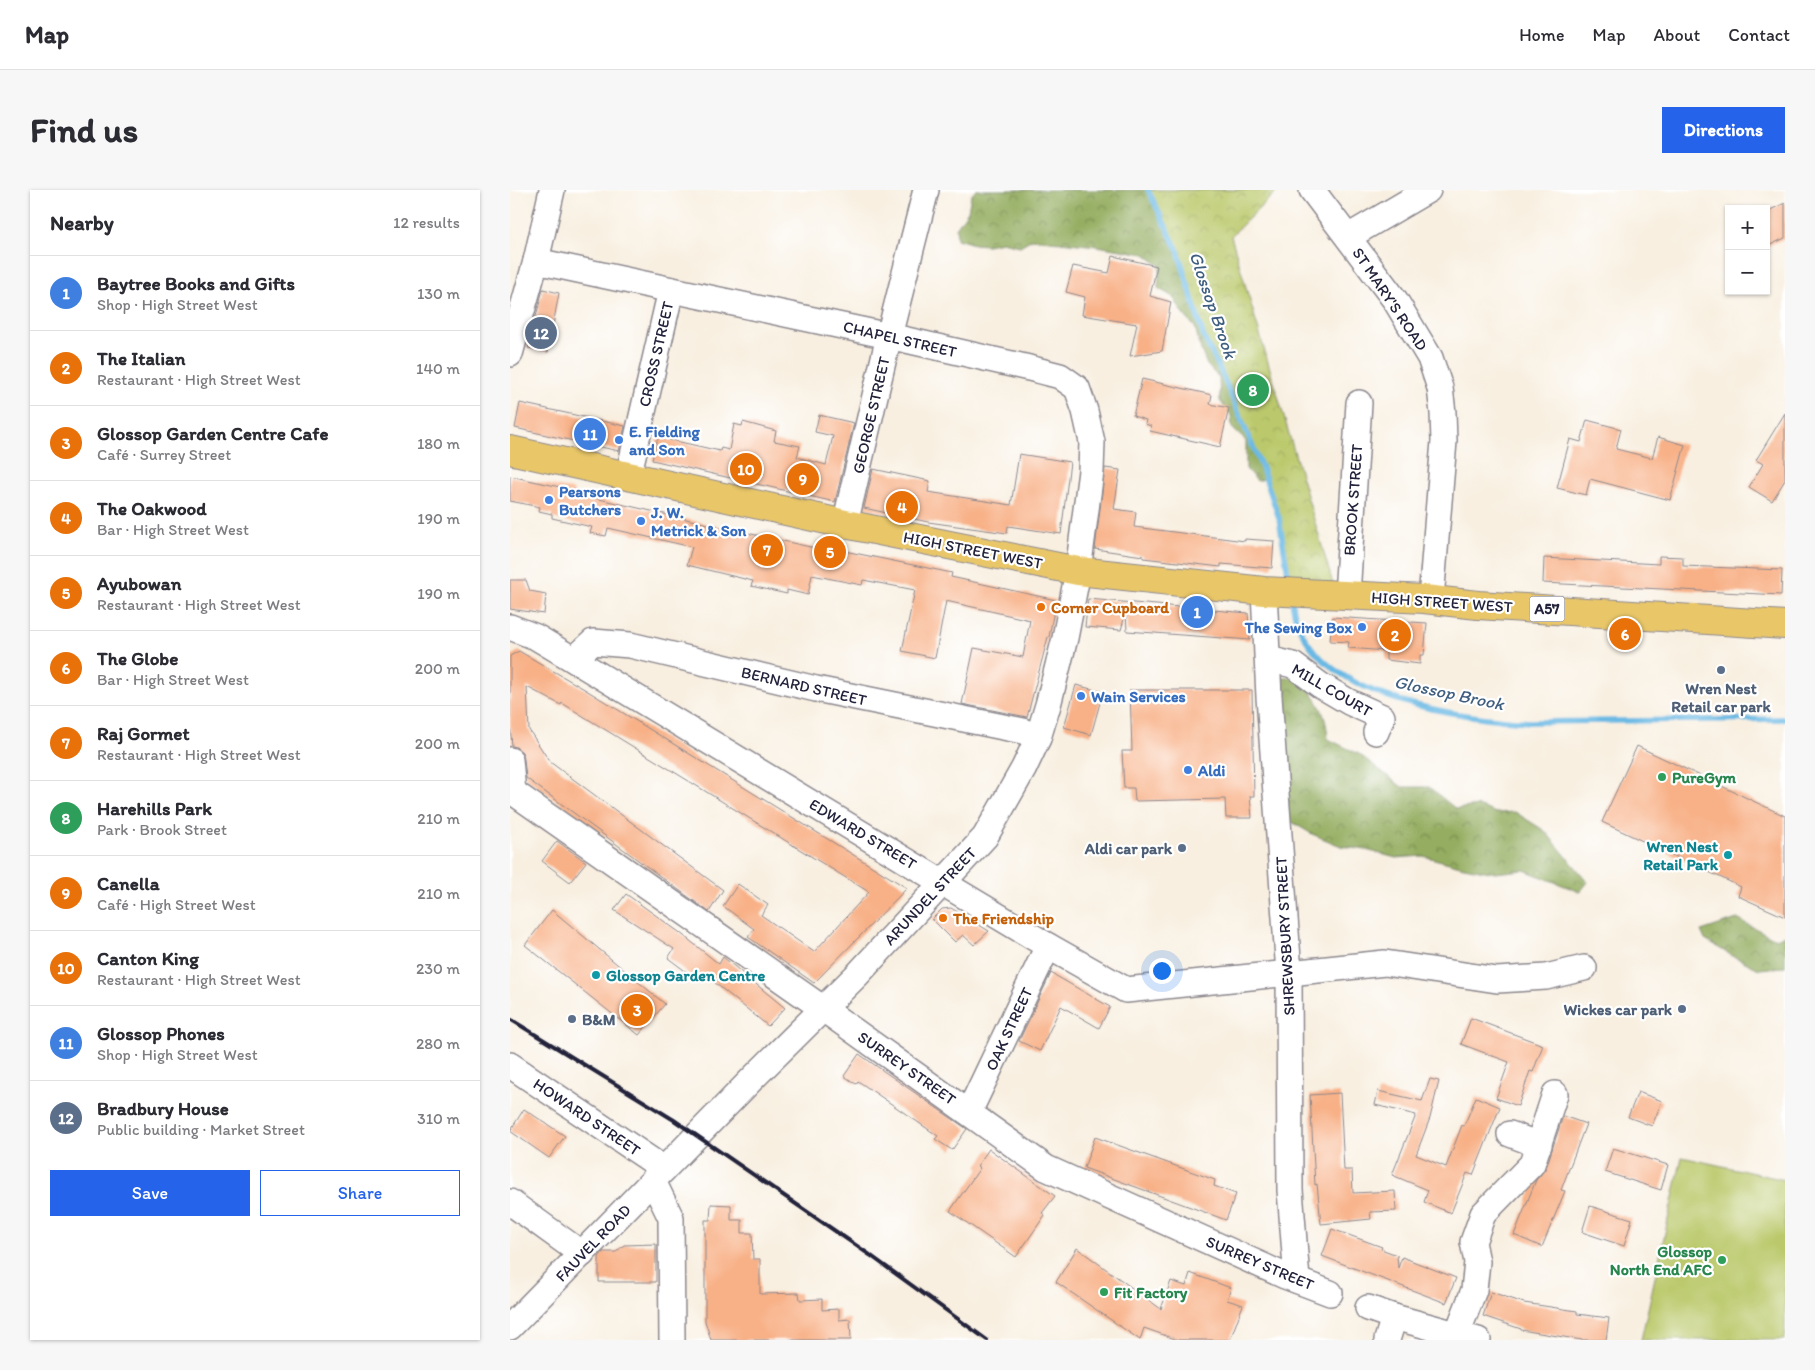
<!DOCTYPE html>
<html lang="en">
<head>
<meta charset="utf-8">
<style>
	body { margin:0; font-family:Itim,sans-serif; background:#f7f7f7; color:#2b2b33 }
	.controls { position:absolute; right:15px; top:15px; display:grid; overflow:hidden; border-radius:0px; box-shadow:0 1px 4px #0004 }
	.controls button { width:45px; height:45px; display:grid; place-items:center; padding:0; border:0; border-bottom:1px solid #e1e1e2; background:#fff; color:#2b2b33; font:25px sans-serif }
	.you { position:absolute; left:651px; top:780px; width:18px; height:18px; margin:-12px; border:4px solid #fff; border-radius:50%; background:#1a73e8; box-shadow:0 0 0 8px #1a73e833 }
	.badge { display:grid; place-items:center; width:32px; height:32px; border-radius:50%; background:#2563eb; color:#fff; font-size:16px; font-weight:700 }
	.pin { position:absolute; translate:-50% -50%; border:2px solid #fff; box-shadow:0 1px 5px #0006 }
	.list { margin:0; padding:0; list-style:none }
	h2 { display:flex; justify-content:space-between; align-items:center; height:65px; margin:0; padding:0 20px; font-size:21px }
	h2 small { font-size:16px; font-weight:400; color:#7c7c81 }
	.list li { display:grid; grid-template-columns:32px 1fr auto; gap:15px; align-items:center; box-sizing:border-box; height:75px; padding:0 20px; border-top:1px solid #e1e1e2 }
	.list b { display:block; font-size:19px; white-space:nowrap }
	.list p { margin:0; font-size:16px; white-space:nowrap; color:#7c7c81 }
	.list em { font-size:16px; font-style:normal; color:#7c7c81 }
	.actions { display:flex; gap:10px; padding:15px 20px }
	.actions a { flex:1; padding:11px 0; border:1px solid #2563eb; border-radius:0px; text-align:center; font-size:18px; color:#2563eb }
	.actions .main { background:#2563eb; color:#fff }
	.map { position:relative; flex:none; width:1275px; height:1150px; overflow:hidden; border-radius:0px }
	header { display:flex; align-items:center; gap:30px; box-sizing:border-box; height:70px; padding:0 25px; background:#fff; border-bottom:1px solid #e1e1e2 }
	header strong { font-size:24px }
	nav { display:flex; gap:28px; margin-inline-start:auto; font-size:18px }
	.intro { display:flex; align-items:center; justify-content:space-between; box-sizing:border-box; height:120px; padding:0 30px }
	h1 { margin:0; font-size:35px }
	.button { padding:12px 22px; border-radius:0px; background:#2563eb; color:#fff; font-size:18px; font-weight:700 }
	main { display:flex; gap:30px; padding:0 30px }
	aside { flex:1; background:#fff; border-radius:0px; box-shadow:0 1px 4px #0004 }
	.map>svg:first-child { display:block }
	.grass { fill:#bbc96c; stroke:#6e7654 }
	.forest { fill:url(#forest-crowns); stroke:#5b684e }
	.park { fill:url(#park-crowns); stroke:#6e7654 }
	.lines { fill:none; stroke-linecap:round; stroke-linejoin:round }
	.stream { stroke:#6ab9e4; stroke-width:5.5 }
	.building { fill:#f8b187 }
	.minor-casing { stroke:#8d888e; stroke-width:28 }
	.major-casing { stroke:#8d888e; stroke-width:30 }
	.minor { stroke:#fff; stroke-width:25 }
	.major { stroke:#e9c769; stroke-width:28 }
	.rail { stroke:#22223b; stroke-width:4 }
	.shop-dot { fill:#3f7fe0; stroke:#fff; stroke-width:2 }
	.food-dot { fill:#e8710a; stroke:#fff; stroke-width:2 }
	.service-dot { fill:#5c6f8a; stroke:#fff; stroke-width:2 }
	.leisure-dot { fill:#2e9e5b; stroke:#fff; stroke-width:2 }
	.culture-dot { fill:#0f9aa8; stroke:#fff; stroke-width:2 }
	.labels { text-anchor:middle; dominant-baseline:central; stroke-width:4.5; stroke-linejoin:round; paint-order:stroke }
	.shield { fill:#fff; stroke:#646476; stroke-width:1 }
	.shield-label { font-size:15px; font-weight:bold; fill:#22223b }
	.street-label { font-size:16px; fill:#22223b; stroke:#fff }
	.shop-label { font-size:16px; font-weight:bold; fill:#366cbe; stroke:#fff; text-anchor:start }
	.food-label { font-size:16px; font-weight:bold; fill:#c56008; stroke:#fff; text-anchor:start }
	.service-label { font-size:16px; font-weight:bold; fill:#4e5e75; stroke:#fff; text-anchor:end }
	.leisure-label { font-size:16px; font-weight:bold; fill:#27864d; stroke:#fff; text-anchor:start }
	.culture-label { font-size:16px; font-weight:bold; fill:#0d838f; stroke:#fff; text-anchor:end }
	.water-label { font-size:18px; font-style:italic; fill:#3f5e7f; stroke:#fff }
</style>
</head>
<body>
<header>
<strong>Map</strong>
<nav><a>Home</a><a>Map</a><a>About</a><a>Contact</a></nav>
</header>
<div class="intro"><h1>Find us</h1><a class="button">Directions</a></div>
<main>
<aside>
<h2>Nearby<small>12 results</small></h2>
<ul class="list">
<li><span class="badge" style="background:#3f7fe0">1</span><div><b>Baytree Books and Gifts</b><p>Shop · High Street West</p></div><em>130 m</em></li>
<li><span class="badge" style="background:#e8710a">2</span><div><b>The Italian</b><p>Restaurant · High Street West</p></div><em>140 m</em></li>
<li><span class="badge" style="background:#e8710a">3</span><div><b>Glossop Garden Centre Cafe</b><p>Café · Surrey Street</p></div><em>180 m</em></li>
<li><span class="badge" style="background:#e8710a">4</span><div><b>The Oakwood</b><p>Bar · High Street West</p></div><em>190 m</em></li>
<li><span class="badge" style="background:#e8710a">5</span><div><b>Ayubowan</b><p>Restaurant · High Street West</p></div><em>190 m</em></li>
<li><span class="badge" style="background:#e8710a">6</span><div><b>The Globe</b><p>Bar · High Street West</p></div><em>200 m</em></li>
<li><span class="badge" style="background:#e8710a">7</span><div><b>Raj Gormet</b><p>Restaurant · High Street West</p></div><em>200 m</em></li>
<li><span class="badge" style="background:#2e9e5b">8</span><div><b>Harehills Park</b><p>Park · Brook Street</p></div><em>210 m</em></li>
<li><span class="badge" style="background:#e8710a">9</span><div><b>Canella</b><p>Café · High Street West</p></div><em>210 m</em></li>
<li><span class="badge" style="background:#e8710a">10</span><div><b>Canton King</b><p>Restaurant · High Street West</p></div><em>230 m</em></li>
<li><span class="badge" style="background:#3f7fe0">11</span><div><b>Glossop Phones</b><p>Shop · High Street West</p></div><em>280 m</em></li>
<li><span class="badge" style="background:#5c6f8a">12</span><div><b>Bradbury House</b><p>Public building · Market Street</p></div><em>310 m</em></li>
</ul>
<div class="actions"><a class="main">Save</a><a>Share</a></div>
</aside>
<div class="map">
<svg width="1275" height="1150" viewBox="0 0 1275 1150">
	<defs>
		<pattern id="forest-crowns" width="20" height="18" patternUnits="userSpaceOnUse" patternTransform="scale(1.25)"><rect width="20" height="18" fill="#94ad60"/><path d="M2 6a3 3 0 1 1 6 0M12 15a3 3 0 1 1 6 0" fill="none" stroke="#788c50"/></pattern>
		<pattern id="park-crowns" width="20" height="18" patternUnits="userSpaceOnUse" patternTransform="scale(1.25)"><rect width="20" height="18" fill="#bbc96c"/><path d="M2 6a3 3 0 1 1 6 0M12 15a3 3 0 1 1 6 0" fill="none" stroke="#a0ac5e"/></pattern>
	</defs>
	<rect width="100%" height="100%" fill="#fff"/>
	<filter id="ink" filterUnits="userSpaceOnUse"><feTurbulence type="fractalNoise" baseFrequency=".02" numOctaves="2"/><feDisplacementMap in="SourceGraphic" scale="10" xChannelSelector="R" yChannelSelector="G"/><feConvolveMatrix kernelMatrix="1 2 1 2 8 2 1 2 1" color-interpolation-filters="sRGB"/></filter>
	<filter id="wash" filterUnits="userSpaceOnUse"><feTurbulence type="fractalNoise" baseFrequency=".0096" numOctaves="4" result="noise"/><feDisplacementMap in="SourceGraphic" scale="20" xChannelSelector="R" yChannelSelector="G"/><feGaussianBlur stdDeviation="1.12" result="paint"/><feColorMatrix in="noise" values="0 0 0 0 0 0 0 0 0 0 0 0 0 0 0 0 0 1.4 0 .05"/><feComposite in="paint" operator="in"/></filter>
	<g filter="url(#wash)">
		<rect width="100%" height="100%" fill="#f8efe0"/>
		<!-- grass -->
		<path class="grass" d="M1172,967L1275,990V1150H1131Z"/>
		<!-- forest -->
		<g class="forest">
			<path d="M466,0H760L714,47L768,285L747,291L736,279V251L722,238L721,225L710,211L709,188L697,175L691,160L685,137L675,126L663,107L648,98L650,76L635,64L587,56L522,49L510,56L492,52L477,55L464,54L447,49L446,38L458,21L461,6Z"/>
			<path d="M771,487H790C807,510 816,520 818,549L849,564L892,597H919L946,619L968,616L986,623L1005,622L1035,641L1078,692L1070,702L1014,680L985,683L954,677L913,666L886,668L856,660L831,656L802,644L780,631L776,606L777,576L771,562L764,503Z"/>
			<path d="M1227,729L1266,749L1275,745V777L1249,779L1221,765L1195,750L1191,741Z"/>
		</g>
		<!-- park -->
		<path class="park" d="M638,0H768L721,46L823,394L779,391L769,328L752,278L708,175L694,148L668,61Z"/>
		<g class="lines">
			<!-- stream -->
			<g class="stream">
				<path d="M638,0L668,61L694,148L708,175L752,278L769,328L780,396"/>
				<path d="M782,410C793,508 943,527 1020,532L1275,529"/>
			</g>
		</g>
		<g id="blocks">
			<!-- building -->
			<g class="building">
				<path d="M1275,13V48L1256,57V22Z"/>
				<path d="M603,66L647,76L640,106L661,112L652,161L620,166L627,134L572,125L575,107L556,102L563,76L599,83Z"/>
				<path d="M33,99L49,103L38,162L18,158Z"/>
				<path d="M632,189L702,205L700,214L719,218L710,257L640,241L641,236L635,234L636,230L623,226Z"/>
				<path d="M10,213L115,236L109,261L5,238Z"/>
				<path d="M1275,223V290L1262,311L1239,297L1253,274L1246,270Z"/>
				<path d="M309,225L344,233L325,312L142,270L148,247L210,261L211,258L219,260L224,234L232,236L233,232L266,241L264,251L290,256L287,267L316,275L323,246L305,242Z"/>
				<path d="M1077,230L1111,239L1106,259L1142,268L1148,247L1175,255L1160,310L1080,289L1076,305L1047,298L1060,249L1071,252Z"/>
				<path d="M509,264L560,272L551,344L498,336L497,343L418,332L354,318L363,279L420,291L418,302L501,315Z"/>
				<path d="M595,278L610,280L604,319L626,322L624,337L735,351V349L764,351L762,378L711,374V377L633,368V366L585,359Z"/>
				<path d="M0,286L64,300L63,303L237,343L314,360L315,357L442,383L441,387L546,410L539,447H538L517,527L452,514L464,458L513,467L520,430L436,411L425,468L392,461L405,400L353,390L352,395L302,385L298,405L277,400V404L241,396L243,391L177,375L182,357L98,338L96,346L80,343L82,337L42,328V324L29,321L30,317L0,311Z"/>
				<path d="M1149,366L1173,367V376L1272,380L1271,405L1033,393L1034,368L1149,374Z"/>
				<path d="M0,390H16L20,401L36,404L34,424L0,419Z"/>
				<path d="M578,409L738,423L740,450L617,441L616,422L611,440L575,437Z"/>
				<path d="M822,427L917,433L914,465H910V474L876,470V461L838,458L839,452L820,451Z"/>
				<path d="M9,461L76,500L397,698L304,793L238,747L244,739L213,716L228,694L258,715L251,725L304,762L359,702L52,513L51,515L17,497L19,540L40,572L213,700L199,722L16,588L14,569L12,562L6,557L2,556L0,534V466Z"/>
				<path d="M566,495L593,502L581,545L554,537Z"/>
				<path d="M620,500H742L744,606H740L742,628H716L715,609L625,611L624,598H614L612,561H622Z"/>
				<path d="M1127,556L1275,626V727L1228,706L1231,697L1092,632Z"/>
				<path d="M47,651L76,672L60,692L32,671Z"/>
				<path d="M116,704L169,742L209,774L213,767L275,818L258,836L194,784L190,792L158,768L164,759L104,720Z"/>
				<path d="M441,718L479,741L464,755L453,745L445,752L422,729L432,719Z"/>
				<path d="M42,720L155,814L129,845L15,755Z"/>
				<path d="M541,783L600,817L589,838L551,816L530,861L509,851Z"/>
				<path d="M961,828L1033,855L1023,882L1020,881L1008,916L986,908L999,872L951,854Z"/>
				<path d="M349,864L457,939L442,960L425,949L428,946L348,891L346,894L334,886Z"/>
				<path d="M920,889L929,891L920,928L906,965L936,977L952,935L954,936L966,907L990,917L963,985L957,983L941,1023L914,1012L918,1000L882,985L906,925L865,915L868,901L912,911Z"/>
				<path d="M1128,902L1152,911L1142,936L1118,927Z"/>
				<path d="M830,903L834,980H842L843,1003L885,1001L886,1021L860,1022L861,1029L811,1034L807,994L805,995L800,905Z"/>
				<path d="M14,919L55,946L39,968L0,941Z"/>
				<path d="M1053,926L1076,934L1051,1000L1055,1001L1032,1057L1004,1045L1026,990L1036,978Z"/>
				<path d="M585,947L705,990L704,996L726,1004L716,1030L574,978Z"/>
				<path d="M1103,958L1158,975L1151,1000L1095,982Z"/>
				<path d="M479,959L545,1006L532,1023L535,1025L506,1067L440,1021L470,978L467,976Z"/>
				<path d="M201,1014L221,1015V1030H232V1043H242L243,1069H250V1104L289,1103L290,1110L312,1109V1120L329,1119V1130L340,1129L341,1150H201L195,1131V1030H200Z"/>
				<path d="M1080,1016L1122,1029L1114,1056L1072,1042Z"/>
				<path d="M822,1039L872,1057L871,1059L887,1065L888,1078L892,1067L946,1088L936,1113L812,1066Z"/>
				<path d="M146,1054V1092H89V1067L93,1062H106L114,1055Z"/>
				<path d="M567,1058L651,1119L661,1091L676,1096L680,1083L721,1098L717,1110L733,1115L720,1150H668L634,1138L630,1150L546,1092Z"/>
				<path d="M981,1102L1014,1113L1067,1121V1124L1099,1128L1096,1150H1072L1011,1140V1139L973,1126Z"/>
			</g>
		</g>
	</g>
	<g filter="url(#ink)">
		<use href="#blocks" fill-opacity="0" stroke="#8d888e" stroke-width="1"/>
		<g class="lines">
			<!-- minor casing -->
			<g class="minor-casing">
				<g id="minor">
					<path d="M802,0L885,110L920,168L930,198L933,223L934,251L921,409"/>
					<path d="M838,47L918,0"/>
					<path d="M0,164L26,71L42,0"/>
					<path d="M118,287L161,100"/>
					<path d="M335,334L379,146L416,0"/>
					<path d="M754,401L759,507L779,783L780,1000L787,1090"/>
					<path d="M837,406L849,213"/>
					<path d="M0,437L26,447L66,471L433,693L538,756L616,800L875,773L987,790L1036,787L1074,778"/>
					<path d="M758,469L783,475L810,495L839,512L872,527L866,542"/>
					<path d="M66,471L71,463L83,452L120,455L306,499L513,541L528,548"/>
					<path d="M0,570L3,602L312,818L536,978L775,1086L820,1103"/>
					<path d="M0,875L154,979"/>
					<path d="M459,922L538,756"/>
					<path d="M1000,944L1029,955"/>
					<path d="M143,991L161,1028L162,1150"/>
					<path d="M0,1012L72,1064"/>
					<path d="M858,1118L884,1127L968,1150"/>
					<path d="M0,1137L244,887L348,784L475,647L514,578L528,548L538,515L555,448L568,381L581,281L582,252L575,221L567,198L550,186L519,178L379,146L26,71"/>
					<path d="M947,1144L964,1100L967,1072L963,1052L973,1024L1022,974L1045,904"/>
					<path d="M877,1150L884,1127"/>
				</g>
			</g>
			<!-- major casing -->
			<g class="major-casing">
				<path id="major" d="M0,260L335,334L568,381L754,401L914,409L968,415L1275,435"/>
			</g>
			<!-- minor -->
			<use href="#minor" class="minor"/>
			<!-- major -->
			<use href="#major" class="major"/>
			<!-- rail -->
			<path class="rail" d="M0,829L164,930L360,1065L477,1150"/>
		</g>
	</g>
	<!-- markers -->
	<g class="shop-dot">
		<circle cx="109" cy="250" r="5"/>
		<circle cx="39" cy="310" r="5"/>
		<circle cx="131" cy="331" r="5"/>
		<circle cx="852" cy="437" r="5"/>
		<circle cx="571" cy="506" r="5"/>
		<circle cx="678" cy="580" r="5"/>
	</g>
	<g class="food-dot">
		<circle cx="531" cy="417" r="5"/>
		<circle cx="433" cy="728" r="5"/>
	</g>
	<g class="service-dot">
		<circle cx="1211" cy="480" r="5"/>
		<circle cx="672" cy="658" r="5"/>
		<circle cx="1172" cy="819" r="5"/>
		<circle cx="62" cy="829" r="5"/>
	</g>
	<g class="leisure-dot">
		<circle cx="1152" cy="587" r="5"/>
		<circle cx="1212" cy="1070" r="5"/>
		<circle cx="594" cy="1102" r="5"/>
	</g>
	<g class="culture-dot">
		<circle cx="1218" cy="665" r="5"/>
		<circle cx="86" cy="785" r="5"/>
	</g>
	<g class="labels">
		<!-- shield labels -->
		<rect class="shield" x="1019.5" y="406.5" width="35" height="25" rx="4"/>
		<g class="shield-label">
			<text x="1037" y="419">A57</text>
		</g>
		<!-- street labels -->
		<g class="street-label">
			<text transform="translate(880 109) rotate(56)">ST MARY'S ROAD</text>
			<text transform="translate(390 149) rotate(13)">CHAPEL STREET</text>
			<text transform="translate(146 164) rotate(-77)">CROSS STREET</text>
			<text transform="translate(361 225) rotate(-77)">GEORGE STREET</text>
			<text transform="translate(843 310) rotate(-86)">BROOK STREET</text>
			<text transform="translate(463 360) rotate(11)">HIGH STREET WEST</text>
			<text transform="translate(932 412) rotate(4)">HIGH STREET WEST</text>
			<text transform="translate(294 496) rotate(13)">BERNARD STREET</text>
			<text transform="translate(822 500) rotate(30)">MILL COURT</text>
			<text transform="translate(353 644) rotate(31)">EDWARD STREET</text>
			<text transform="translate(420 706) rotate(-47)">ARUNDEL STREET</text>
			<text transform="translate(775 746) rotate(-93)">SHREWSBURY STREET</text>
			<text transform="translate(499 839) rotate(-65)">OAK STREET</text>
			<text transform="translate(397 878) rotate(35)">SURREY STREET</text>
			<text transform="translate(77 927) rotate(34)">HOWARD STREET</text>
			<text transform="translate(83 1053) rotate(-46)">FAUVEL ROAD</text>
			<text transform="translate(750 1073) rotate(23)">SURREY STREET</text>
		</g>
		<!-- shop labels -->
		<g class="shop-label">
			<text x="119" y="241">E. Fielding<tspan x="119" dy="18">and Son</tspan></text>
			<text x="49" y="301">Pearsons<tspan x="49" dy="18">Butchers</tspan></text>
			<text x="141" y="322">J. W.<tspan x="141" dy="18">Metrick &amp; Son</tspan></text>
			<text x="842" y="437" text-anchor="end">The Sewing Box</text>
			<text x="581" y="506">Wain Services</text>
			<text x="688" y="580">Aldi</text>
		</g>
		<!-- food labels -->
		<g class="food-label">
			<text x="541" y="417">Corner Cupboard</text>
			<text x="443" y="728">The Friendship</text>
		</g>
		<!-- service labels -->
		<g class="service-label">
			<text x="1211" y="498" text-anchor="middle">Wren Nest<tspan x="1211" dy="18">Retail car park</tspan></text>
			<text x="662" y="658">Aldi car park</text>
			<text x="1162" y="819">Wickes car park</text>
			<text x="72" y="829" text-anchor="start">B&amp;M</text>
		</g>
		<!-- leisure labels -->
		<g class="leisure-label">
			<text x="1162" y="587">PureGym</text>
			<text x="1202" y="1061" text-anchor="end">Glossop<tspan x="1202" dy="18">North End AFC</tspan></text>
			<text x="604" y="1102">Fit Factory</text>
		</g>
		<!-- culture labels -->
		<g class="culture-label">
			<text x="1208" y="656">Wren Nest<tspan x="1208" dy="18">Retail Park</tspan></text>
			<text x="96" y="785" text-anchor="start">Glossop Garden Centre</text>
		</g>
		<!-- water labels -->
		<g class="water-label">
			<text transform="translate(703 115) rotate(71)">Glossop Brook</text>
			<text transform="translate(939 503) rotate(12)">Glossop Brook</text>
		</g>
	</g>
</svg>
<div class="controls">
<button>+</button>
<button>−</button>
</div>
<div class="you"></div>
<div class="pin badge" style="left:687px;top:422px;background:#3f7fe0">1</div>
<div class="pin badge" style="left:885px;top:445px;background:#e8710a">2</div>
<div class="pin badge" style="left:127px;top:820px;background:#e8710a">3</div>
<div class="pin badge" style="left:392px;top:317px;background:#e8710a">4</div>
<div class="pin badge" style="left:320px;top:362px;background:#e8710a">5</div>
<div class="pin badge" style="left:1115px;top:444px;background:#e8710a">6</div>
<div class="pin badge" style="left:257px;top:360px;background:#e8710a">7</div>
<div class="pin badge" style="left:743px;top:200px;background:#2e9e5b">8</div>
<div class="pin badge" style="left:293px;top:289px;background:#e8710a">9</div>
<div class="pin badge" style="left:236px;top:279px;background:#e8710a">10</div>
<div class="pin badge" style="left:80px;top:244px;background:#3f7fe0">11</div>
<div class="pin badge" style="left:31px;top:143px;background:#5c6f8a">12</div>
</div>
</main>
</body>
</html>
